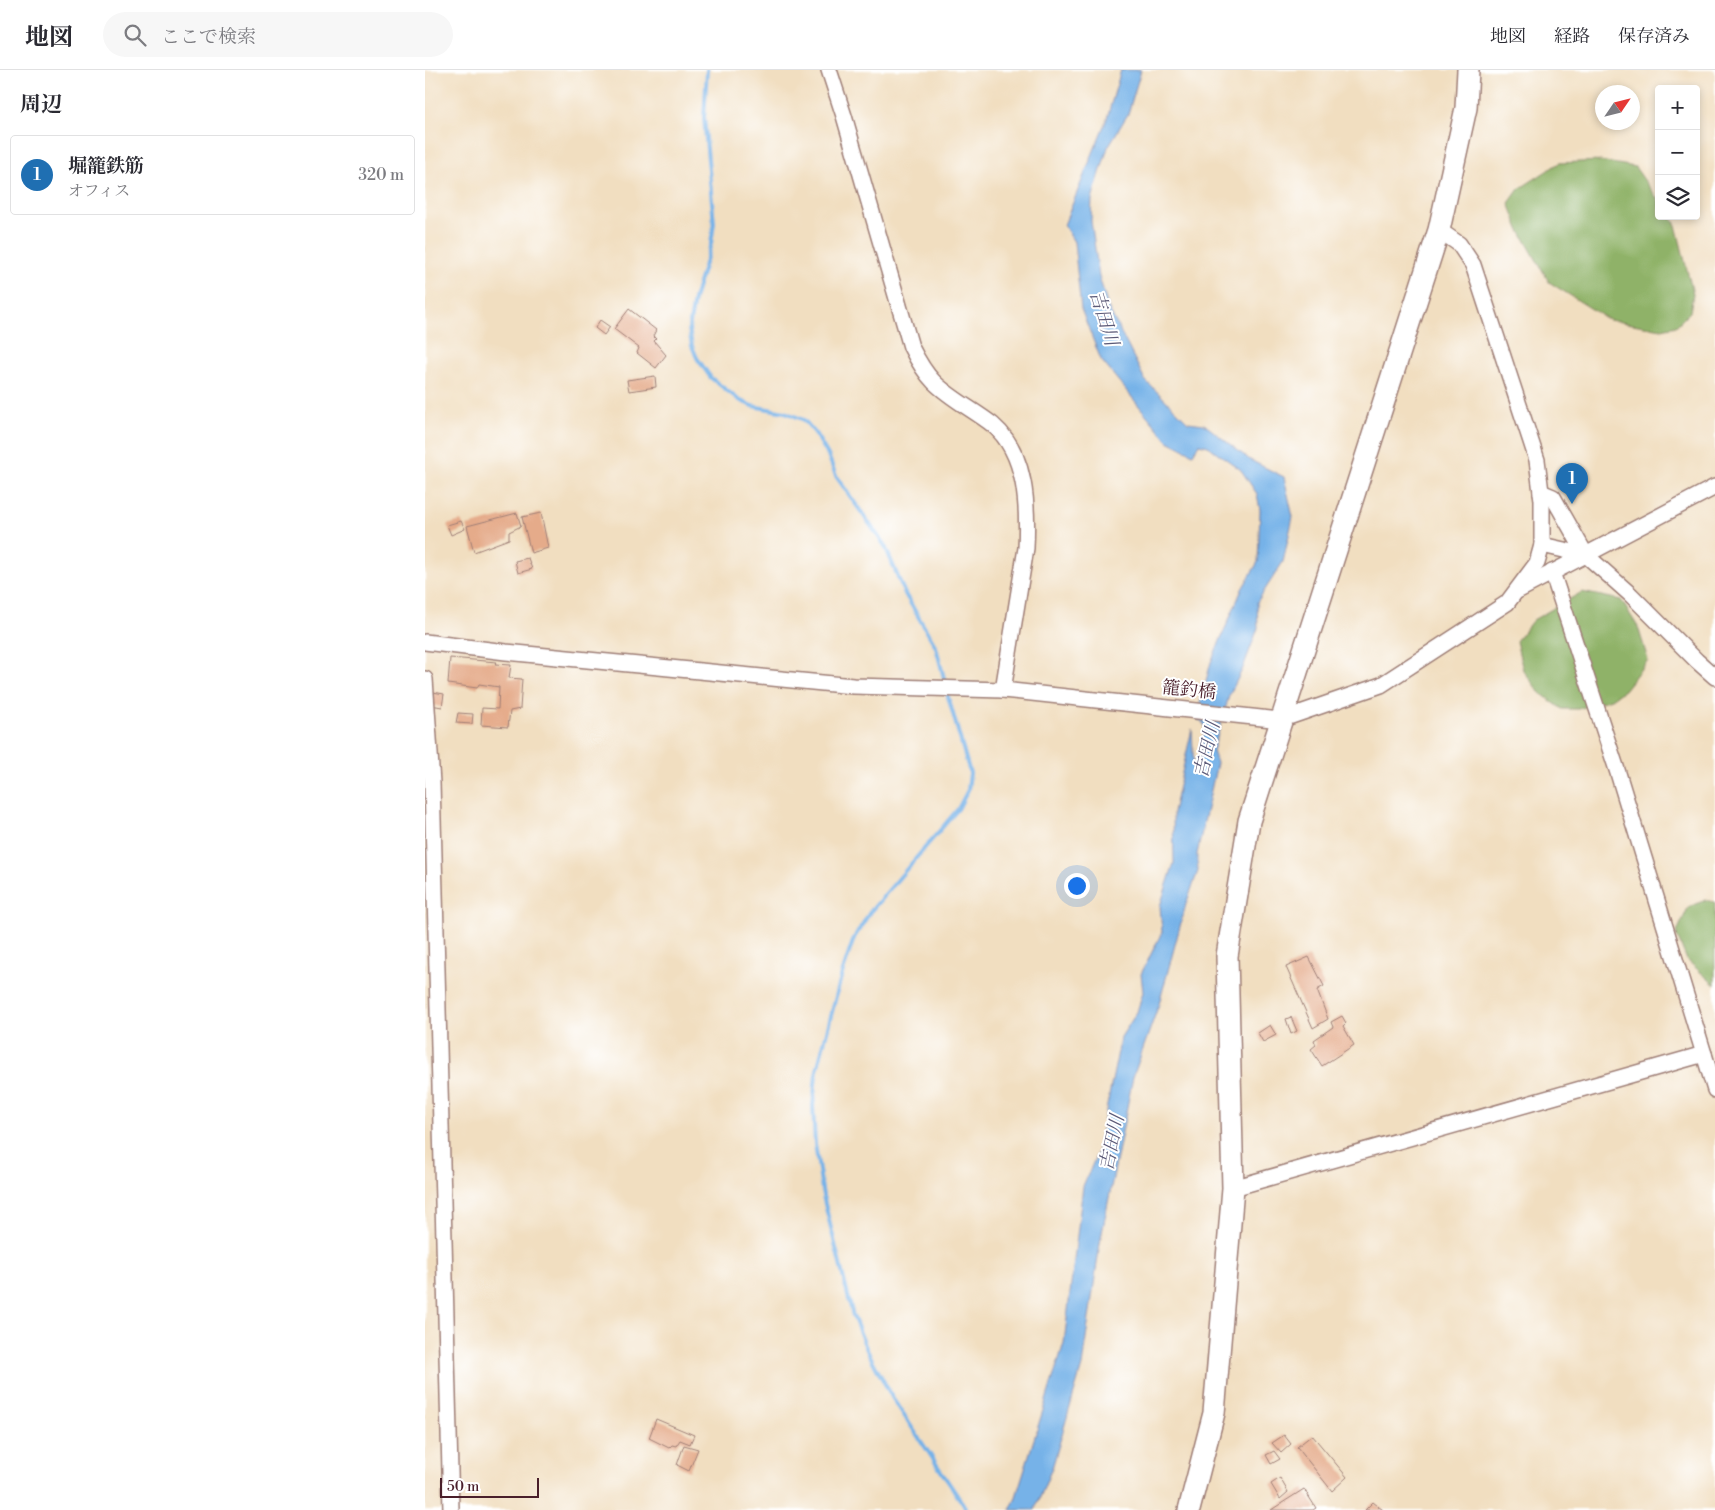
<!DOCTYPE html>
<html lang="ja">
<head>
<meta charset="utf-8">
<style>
	body { margin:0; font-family:"Libre Bodoni","Noto Serif JP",serif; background:#f7f7f7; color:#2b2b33 }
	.controls { position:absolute; right:15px; top:15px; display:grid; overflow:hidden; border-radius:5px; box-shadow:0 2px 8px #0003 }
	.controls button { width:45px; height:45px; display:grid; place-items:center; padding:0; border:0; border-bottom:1px solid #e1e1e2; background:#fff; color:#2b2b33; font:25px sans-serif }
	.compass { position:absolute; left:1170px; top:15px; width:45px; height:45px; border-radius:50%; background:#fff; box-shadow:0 2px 8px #0003; rotate:55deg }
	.scale { position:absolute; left:15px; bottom:12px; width:99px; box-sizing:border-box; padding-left:5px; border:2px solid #4a1f2b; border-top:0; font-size:14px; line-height:18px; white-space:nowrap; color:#4a1f2b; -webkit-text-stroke:4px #fff; paint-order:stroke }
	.you { position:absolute; left:651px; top:815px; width:18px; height:18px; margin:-12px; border:4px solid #fff; border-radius:50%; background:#1a73e8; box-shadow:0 0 0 8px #1a73e833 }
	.badge { display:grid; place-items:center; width:32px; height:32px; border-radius:50%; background:#1f6fb2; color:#fff; font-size:16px; font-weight:700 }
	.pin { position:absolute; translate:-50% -41px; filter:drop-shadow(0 1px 2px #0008) }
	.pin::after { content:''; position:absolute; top:26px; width:18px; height:15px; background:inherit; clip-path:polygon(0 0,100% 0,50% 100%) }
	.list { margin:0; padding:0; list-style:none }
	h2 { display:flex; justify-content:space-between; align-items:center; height:65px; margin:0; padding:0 20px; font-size:21px }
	h2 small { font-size:16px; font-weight:400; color:#7c7c81 }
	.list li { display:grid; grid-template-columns:32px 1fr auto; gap:15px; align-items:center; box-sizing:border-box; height:80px; margin:0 10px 10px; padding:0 10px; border:1px solid #e1e1e2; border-radius:5px }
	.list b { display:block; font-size:19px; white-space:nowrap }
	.list p { margin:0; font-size:16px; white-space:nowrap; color:#7c7c81 }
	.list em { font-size:16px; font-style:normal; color:#7c7c81 }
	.icon { flex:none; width:28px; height:28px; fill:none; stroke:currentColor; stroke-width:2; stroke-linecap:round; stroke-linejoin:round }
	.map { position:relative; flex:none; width:1290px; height:1440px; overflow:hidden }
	header { display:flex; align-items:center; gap:30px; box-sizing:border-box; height:70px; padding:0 25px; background:#fff; border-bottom:1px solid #e1e1e2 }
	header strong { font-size:24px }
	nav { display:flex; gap:28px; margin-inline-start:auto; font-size:18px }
	.search { width:350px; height:45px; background:#f7f7f7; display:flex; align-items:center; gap:12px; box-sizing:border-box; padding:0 18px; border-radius:28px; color:#7c7c81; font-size:19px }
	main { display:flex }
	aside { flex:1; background:#fff }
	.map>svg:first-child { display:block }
	.forest { fill:#8fb268; stroke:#6c684a }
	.water { fill:#76b2e8; stroke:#60688a }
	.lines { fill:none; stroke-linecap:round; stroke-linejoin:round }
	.stream { stroke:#76b2e8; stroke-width:4 }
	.building { fill:#e5ab8a }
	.street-casing { stroke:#9e7e76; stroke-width:18 }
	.secondary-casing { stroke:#9e7e76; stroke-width:24 }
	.street { stroke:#fff; stroke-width:15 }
	.secondary { stroke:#fff; stroke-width:21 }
	.labels { text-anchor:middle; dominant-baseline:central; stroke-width:4; stroke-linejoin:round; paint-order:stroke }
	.street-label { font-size:18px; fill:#4a1f2b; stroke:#fff }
	.water-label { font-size:19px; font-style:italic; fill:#5c5a77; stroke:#fff }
</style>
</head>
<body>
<header>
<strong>地図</strong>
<div class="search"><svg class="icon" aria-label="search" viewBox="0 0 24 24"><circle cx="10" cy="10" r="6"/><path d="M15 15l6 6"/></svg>ここで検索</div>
<nav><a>地図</a><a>経路</a><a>保存済み</a></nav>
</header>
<main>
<aside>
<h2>周辺<small></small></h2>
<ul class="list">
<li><span class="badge">1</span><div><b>堀籠鉄筋</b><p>オフィス</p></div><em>320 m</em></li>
</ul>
</aside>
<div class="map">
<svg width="1290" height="1440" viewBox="0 0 1290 1440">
	<rect width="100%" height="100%" fill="#fff"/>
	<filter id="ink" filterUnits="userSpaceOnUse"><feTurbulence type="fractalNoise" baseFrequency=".02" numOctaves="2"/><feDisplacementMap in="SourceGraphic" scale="10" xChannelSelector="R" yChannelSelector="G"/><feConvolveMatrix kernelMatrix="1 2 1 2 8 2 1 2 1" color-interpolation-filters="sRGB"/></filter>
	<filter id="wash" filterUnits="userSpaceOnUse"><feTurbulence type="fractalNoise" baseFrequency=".0096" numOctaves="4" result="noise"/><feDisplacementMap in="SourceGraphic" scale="20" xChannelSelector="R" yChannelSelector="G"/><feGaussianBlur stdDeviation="1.12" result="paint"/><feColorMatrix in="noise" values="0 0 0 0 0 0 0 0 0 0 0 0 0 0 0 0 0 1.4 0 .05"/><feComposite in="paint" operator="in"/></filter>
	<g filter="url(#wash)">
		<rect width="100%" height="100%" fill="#f1dec0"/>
		<!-- forest -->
		<g class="forest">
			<path d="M1175,91L1210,97L1234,131V146H1245L1251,155L1268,224L1265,242L1251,256L1237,259L1184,250L1124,212L1094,159L1084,133L1094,119L1134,93Z"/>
			<path d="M1157,522L1196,530L1213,557L1223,590L1199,620L1186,629L1153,639H1137L1114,622L1098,600L1091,571L1108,550Z"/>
			<path d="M1280,830L1290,832V915L1262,890L1251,864L1263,838Z"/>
		</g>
		<!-- water -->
		<path class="water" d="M696,0H716L703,44L683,77L667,129L666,151L674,206L683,237L720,310L763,352L779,354L825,390L859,407L868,447L858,492L832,532L833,558L818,598L804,626L788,681L792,693L772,784L773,801L761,834L734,934L708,1007L675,1173L657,1296L628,1395L610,1440H585L590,1430L639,1273L658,1116L672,1084L696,967L712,942L718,922L716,904L737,862L735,836L749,793L748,742L767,659L769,705L776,684L780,655L771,648L786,592L817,519L833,492L835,440L832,424L816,400L783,376L774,374L768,384L743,371L676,290L656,239L649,172L639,155L682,48Z"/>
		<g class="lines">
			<!-- stream -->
			<g class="stream">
				<path d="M282,0L279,48L289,153L286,174L269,229L264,259L267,276L272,288L286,308L314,330L327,336L360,342L379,350L390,363L403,385L411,406L460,476L480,524L511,577L521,616"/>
				<path d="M522,623L545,703L543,720L533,739L445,842L429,868L416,907L391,1004L388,1036L390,1074L398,1126L428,1246L442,1280L468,1329L542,1440"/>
			</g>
		</g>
		<g id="blocks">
			<!-- building -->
			<g class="building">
				<path d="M204,239L231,260L228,266L231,269L229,271L241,285L231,298L212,283L214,278L189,259Z"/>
				<path d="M175,250L185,257L179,265L170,258Z"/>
				<path d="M230,306L231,317L204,321L202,310Z"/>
				<path d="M92,443L96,456L84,462V469L49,482L42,456Z"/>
				<path d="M116,443L123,478L106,483L97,447Z"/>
				<path d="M36,451L40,459L26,465L22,455Z"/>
				<path d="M103,488L107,499L93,503L90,491Z"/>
				<path d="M25,588L72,592L70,594L86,595L84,608L97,609L95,639L85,641L83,657L56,655L57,638L73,639L74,617L54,614L52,618L23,614Z"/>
				<path d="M8,622L19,624L17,637L6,635Z"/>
				<path d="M33,643L48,644L47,654L31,653Z"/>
				<path d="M884,887L899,916L892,920L903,949L888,958L861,897Z"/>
				<path d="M917,946L921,953L918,956L929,975L897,996L886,979L891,975L889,970L908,957L906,952Z"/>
				<path d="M866,947L872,961L866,964L861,949Z"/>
				<path d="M845,955L851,965L838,972L833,963Z"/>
				<path d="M231,1349L269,1365L265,1374L255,1370L251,1376L247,1375L244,1378L224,1368Z"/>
				<path d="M859,1365L866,1374L856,1383L847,1373Z"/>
				<path d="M887,1365L922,1407L907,1421L872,1377Z"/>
				<path d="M259,1375L273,1379L264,1401L252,1395Z"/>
				<path d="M849,1381L855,1389L846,1394L841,1385Z"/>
				<path d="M855,1408L863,1422L855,1429L846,1414Z"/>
				<path d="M879,1419L891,1438L888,1440H846Z"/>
				<path d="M948,1432L958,1440H940Z"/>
			</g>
		</g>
	</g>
	<g filter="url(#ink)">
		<use href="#blocks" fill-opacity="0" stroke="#9e7e76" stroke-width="1"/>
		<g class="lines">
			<!-- street casing -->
			<g class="street-casing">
				<g id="street">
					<path d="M404,0L419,46L486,277C492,289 499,302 509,312C526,329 549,340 568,355C602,384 603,437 601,478L578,620"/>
					<path d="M1116,422L1128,427L1161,485"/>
					<path d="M1117,475L1161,485L1206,525L1272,591L1290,607"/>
					<path d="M1127,502L1193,703L1290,1020"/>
					<path d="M1094,520L1290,417"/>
					<path d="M0,572L81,582L428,616L578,620L855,650L956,615L1082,533L1112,493L1117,475V430L1112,390L1048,195L1034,174L1014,160"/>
					<path d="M0,609L7,713L10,823L26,1440"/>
					<path d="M808,1118L1279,984"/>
				</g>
			</g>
			<!-- secondary casing -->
			<g class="secondary-casing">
				<path id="secondary" d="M764,1440L789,1343L808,1118L802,886L824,751L1014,160L1041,38L1043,0"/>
			</g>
			<!-- street -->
			<use href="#street" class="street"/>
			<!-- secondary -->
			<use href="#secondary" class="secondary"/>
		</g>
	</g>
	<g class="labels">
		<!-- street labels -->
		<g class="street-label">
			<text transform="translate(764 620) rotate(6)">籠釣橋</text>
		</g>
		<!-- water labels -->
		<g class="water-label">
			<text transform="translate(679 248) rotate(73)">吉田川</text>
			<text transform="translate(782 680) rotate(-77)">吉田川</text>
			<text transform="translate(687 1073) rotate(-78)">吉田川</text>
		</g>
	</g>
</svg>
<div class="controls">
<button>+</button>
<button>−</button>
<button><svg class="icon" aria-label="layers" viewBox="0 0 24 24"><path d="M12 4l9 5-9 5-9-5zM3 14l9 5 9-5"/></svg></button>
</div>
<svg class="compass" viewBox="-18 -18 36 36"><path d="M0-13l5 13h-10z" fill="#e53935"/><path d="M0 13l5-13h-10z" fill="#7c7c81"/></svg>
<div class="scale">50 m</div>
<div class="you"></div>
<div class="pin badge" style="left:1147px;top:434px">1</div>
</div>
</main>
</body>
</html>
